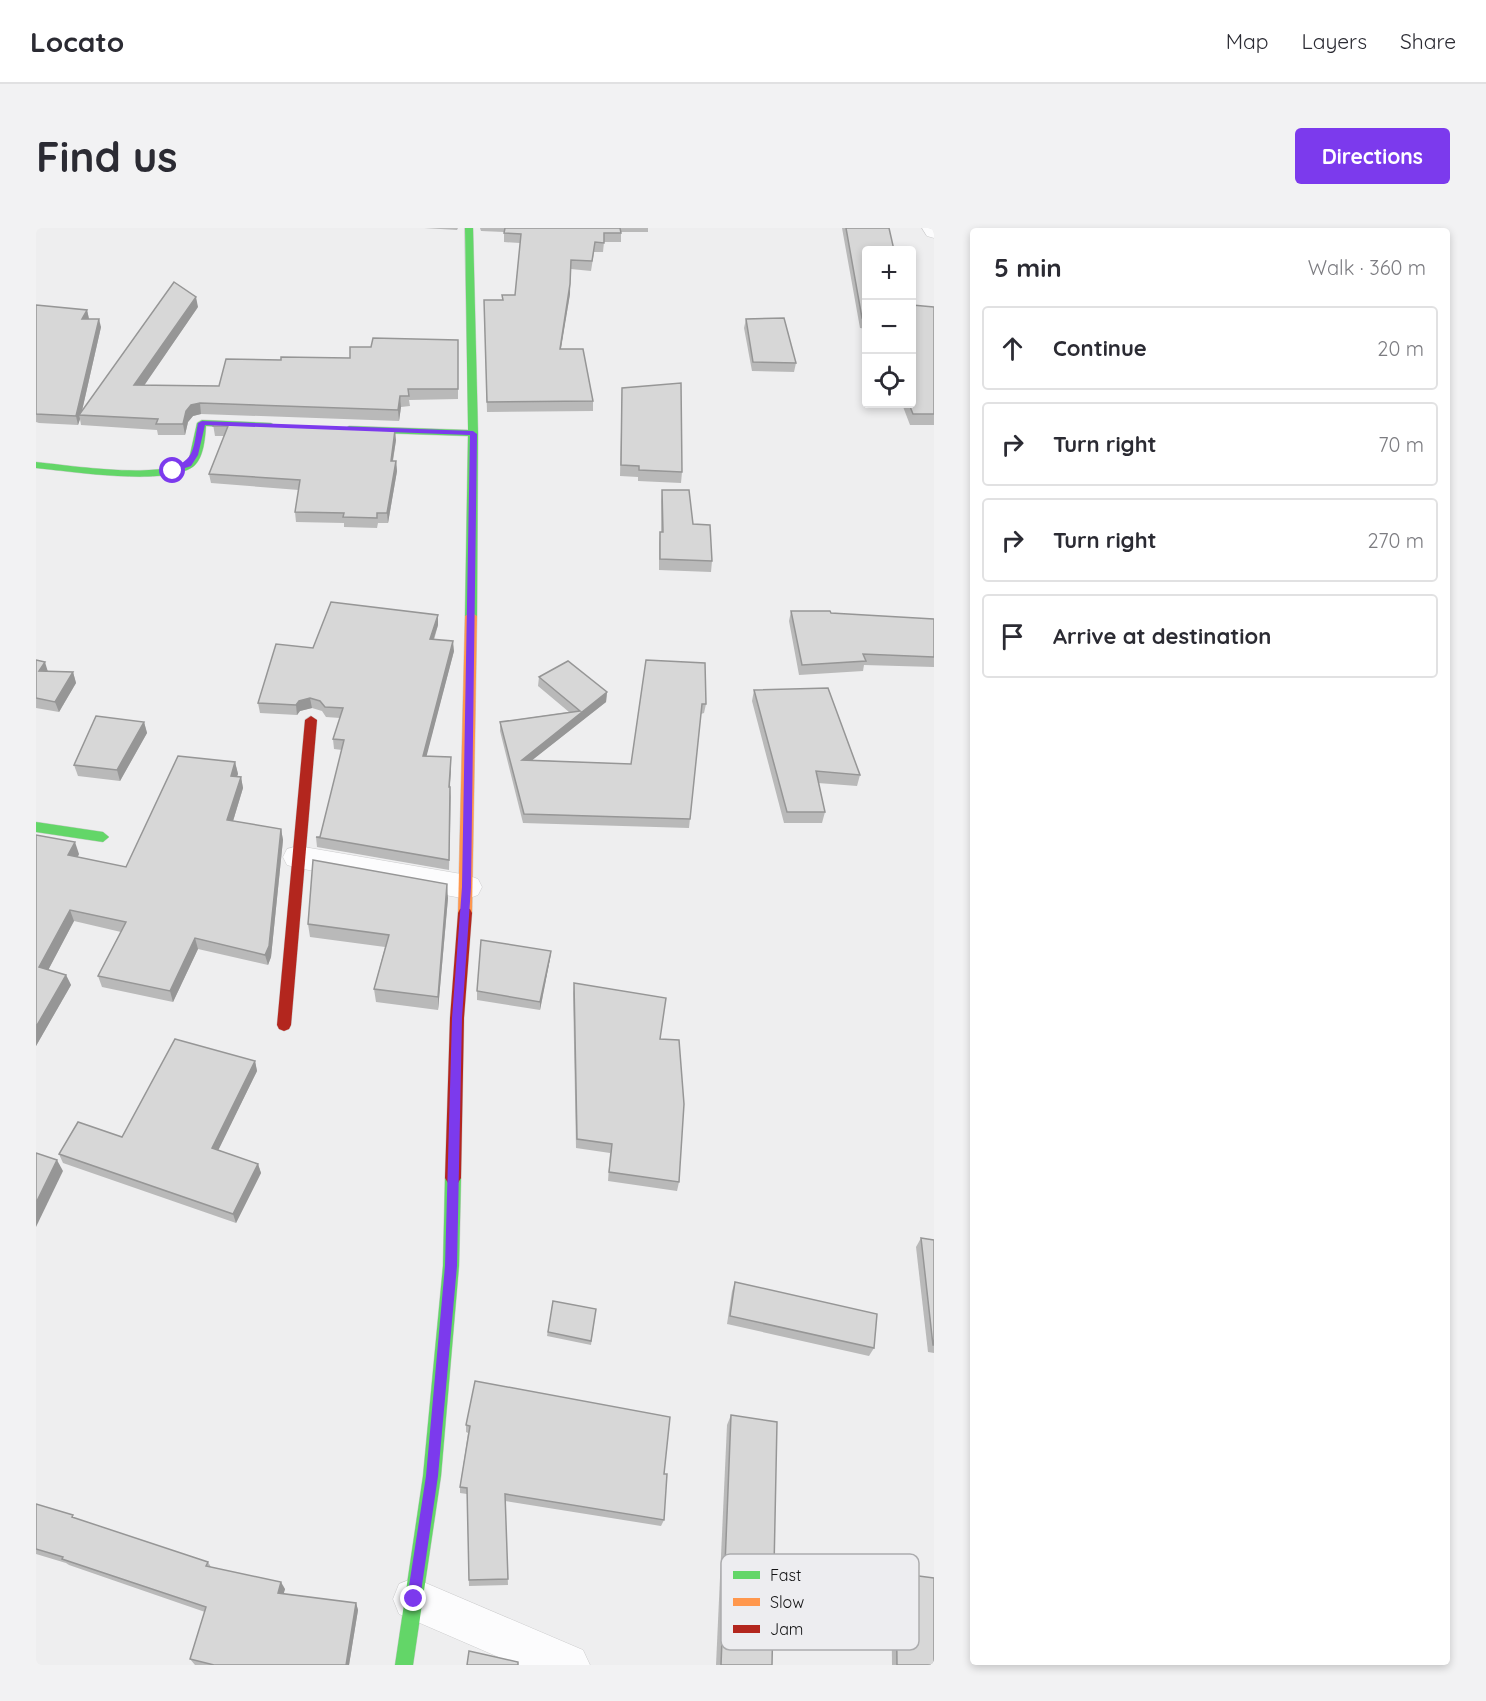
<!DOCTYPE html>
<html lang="en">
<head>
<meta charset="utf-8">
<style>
	body { margin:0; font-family:Quicksand,sans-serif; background:#f2f2f3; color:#2b2b33 }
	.controls { position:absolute; right:18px; top:18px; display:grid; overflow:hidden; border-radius:6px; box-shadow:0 3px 9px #0003 }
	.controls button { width:54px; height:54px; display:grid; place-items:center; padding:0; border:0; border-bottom:2px solid #e1e1e2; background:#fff; color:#2b2b33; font:30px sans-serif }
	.stop { position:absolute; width:18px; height:18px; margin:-14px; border:4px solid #7c3aed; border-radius:50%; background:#fff }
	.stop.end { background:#7c3aed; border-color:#fff; box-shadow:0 2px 6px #0008 }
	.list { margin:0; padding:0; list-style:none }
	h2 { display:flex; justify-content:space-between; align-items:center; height:78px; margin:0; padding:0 24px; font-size:26px }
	h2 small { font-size:20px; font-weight:400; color:#7c7c81 }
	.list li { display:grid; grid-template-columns:39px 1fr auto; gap:18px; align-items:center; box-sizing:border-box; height:84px; margin:0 12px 12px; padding:0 12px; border:2px solid #e1e1e2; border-radius:6px }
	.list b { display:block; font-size:22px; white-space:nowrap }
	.list em { font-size:20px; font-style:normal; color:#7c7c81 }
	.icon { flex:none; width:33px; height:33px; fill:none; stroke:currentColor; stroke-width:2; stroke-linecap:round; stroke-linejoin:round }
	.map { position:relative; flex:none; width:898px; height:1437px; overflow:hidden; border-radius:6px }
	header { display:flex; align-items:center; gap:36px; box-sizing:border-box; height:84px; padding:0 30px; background:#fff; border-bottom:2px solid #e1e1e2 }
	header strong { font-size:28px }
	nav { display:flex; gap:33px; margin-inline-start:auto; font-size:21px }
	.intro { display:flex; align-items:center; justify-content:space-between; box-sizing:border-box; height:144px; padding:0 36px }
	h1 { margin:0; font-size:42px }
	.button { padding:15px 27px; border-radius:6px; background:#7c3aed; color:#fff; font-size:21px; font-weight:700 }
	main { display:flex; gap:36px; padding:0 36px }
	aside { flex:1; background:#fff; border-radius:6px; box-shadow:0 3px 9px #0003 }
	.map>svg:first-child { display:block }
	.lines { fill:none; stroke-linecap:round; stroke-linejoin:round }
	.street-casing { stroke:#cccccd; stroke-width:1 }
	.fast-casing { stroke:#cccccd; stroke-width:1 }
	.slow-casing { stroke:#cccccd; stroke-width:1 }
	.jam-casing { stroke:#cccccd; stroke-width:1 }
	.street { fill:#fcfcfd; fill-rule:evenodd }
	.fast { fill:#63d668; fill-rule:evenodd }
	.slow { fill:#ff974d; fill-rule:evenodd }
	.jam { fill:#b3261e; fill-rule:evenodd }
	.wall { fill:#b9b9b9 }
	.shaded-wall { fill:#969696 }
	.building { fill:#d7d7d7; stroke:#969696; stroke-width:1.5 }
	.route { fill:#7c3aed }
	.key { fill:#ededf0; stroke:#acacae; stroke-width:1.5 }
	.key-label { font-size:16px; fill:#141415 }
</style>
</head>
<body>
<header>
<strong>Locato</strong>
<nav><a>Map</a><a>Layers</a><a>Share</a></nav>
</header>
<div class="intro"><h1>Find us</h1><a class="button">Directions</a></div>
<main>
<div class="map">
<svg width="898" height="1437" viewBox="0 0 898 1437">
	<rect width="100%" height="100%" fill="#eeeeef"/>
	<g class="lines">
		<!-- street casing -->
		<g class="street-casing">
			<g id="street">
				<path d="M886,0H898V10L891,8Z"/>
				<path d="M262,618L431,647L442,651L446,659L442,667L431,671L262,640L251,637L247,629L251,621Z"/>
				<path d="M378,1350L547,1422L554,1437H481L363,1386L357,1371L363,1356Z"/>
			</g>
		</g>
		<!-- fast casing -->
		<g class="fast-casing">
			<g id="fast">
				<path d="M429,0H437L442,205L441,388L435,392L429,388L432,208L313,204L308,201L313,198L432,202Z"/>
				<path d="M166,192L235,195L240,198L235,201L170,198C169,210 168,229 158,238C132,259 33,243 0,240V234C31,237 131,253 153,231L161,195Z"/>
				<path d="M0,594L67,604L73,609L67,614L0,604Z"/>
				<path d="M417,943L422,945L425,950L423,1038L405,1248L377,1437H359L387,1248L407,1038L409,950L412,945Z"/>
			</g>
		</g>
		<!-- slow casing -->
		<g class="slow-casing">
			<path id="slow" d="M435,384L441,388L436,685L434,689H424L422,685L429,388Z"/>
		</g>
		<!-- jam casing -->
		<g class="jam-casing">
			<g id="jam">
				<path d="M275,488L281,492L255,797L253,801L248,803L243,801L241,797L269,492Z"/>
				<path d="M429,680L434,681L436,685L428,790L425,950L422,955L417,957L412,955L409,950L414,790L422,685L424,681Z"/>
			</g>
		</g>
		<!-- street -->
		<use href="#street" class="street"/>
		<!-- fast -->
		<use href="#fast" class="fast"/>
		<!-- slow -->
		<use href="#slow" class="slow"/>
		<!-- jam -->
		<use href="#jam" class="jam"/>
	</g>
	<!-- wall -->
	<g class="wall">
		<path d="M388,0H422L421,2Z"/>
		<path d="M444,0H612V4H585V14H568L567,24H558L555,43L535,41L534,66L525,121L557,173V183L451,184L448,72H466V67H479L484,15L468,14V4L445,3Z"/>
		<path d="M806,0H853L831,22V101L824,100Z"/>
		<path d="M0,77L51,82L53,91L65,99L46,183L162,79L108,157L183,158L245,132L314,130L335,119L422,112V171L373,172L374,178L365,179L363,193L165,186L157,188L152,194L149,207H122L121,202L45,197L44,191L42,197L3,195L0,194Z"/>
		<path d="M898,79V197H874L866,176H876Z"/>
		<path d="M710,91L760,135L758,144L716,143L708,100Z"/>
		<path d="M586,160L646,244L645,255L602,253V249L584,248Z"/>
		<path d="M177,196L360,212L357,233H360L361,243L352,295H342L341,300L308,299V295L260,294L259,284L263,262L175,255L173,246L188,208H179Z"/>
		<path d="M626,262L657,296L676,333L675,344L623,342V315L624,304H625V273Z"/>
		<path d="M755,383L898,391V439L828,437L827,443L763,447L753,393Z"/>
		<path d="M402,397L398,412L418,423L390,528L415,539L414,559L415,569L413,642L281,619L280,609H284L306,522L298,521L297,511L304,490L290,489L286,483L276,480L264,483L261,487L224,485L222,475L277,420Z"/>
		<path d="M0,432L12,443L37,444L40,455L23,484L0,480Z"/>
		<path d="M610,432L670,476L668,485L665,486L653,600L487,595L464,503V494L533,484L502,458L503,449L571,464L570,474L496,532L595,536Z"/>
		<path d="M718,462L824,547L821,558L782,555L789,584L786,595H748L716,473Z"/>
		<path d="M108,494L111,505L84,553L42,548L38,537Z"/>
		<path d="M199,534L202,546L201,548L205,549L207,560L197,593L245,601L247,612L235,729L232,737L162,721L137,774L66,759L62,748L85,704L38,693L12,742L30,747L35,757L0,818V607L43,626L42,629L90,639Z"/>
		<path d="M412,670L402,782L340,774L338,761L349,719L274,709L272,696Z"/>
		<path d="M515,723L514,731L504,782L441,772V763Z"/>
		<path d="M538,755L624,811L643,954L641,963L572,953L574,925L540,920L537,765Z"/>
		<path d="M219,833L221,843L182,922L222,936L225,945L200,995L27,935L23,926L86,909Z"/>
		<path d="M885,1010L898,1012V1125L892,1124L880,1019Z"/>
		<path d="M699,1054L838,1120L833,1128L691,1096L696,1063Z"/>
		<path d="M517,1073L560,1081L555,1117L511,1108Z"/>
		<path d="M695,1187L736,1437H680L691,1197Z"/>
		<path d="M430,1197L628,1246V1292L625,1298L469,1273L472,1357L433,1358L431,1266L424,1265V1259L432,1205L430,1204Z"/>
		<path d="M0,1276L40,1291L172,1334L175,1339L249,1361L247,1366L320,1375L322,1382L313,1437H159L154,1431L169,1384L33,1337L30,1335L0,1326Z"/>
		<path d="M860,1345L898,1437H856L855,1350Z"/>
	</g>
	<!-- shaded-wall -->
	<g class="shaded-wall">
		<path d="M534,56V66L523,131L524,121Z"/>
		<path d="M160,69L162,79L101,168L98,157Z"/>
		<path d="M51,82L53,91H46Z"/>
		<path d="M63,91L65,99L45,187H43L44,191L42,197L40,188Z"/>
		<path d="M364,168L365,179L363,193L362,182Z"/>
		<path d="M164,175L165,186L157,188L152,194L149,207L147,196L150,183L155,177Z"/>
		<path d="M359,202L360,212L355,243V233Z"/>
		<path d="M360,233L361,243L352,295L351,285Z"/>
		<path d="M402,387V397L394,422V411Z"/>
		<path d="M417,413L418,423L388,538L387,528Z"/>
		<path d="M9,434L12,444L3,443Z"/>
		<path d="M37,444L40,455L23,484L19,474Z"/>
		<path d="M571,464L570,474L485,541L486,532Z"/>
		<path d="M274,470L276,480L264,483L261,487L260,477L263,473Z"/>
		<path d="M108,494L111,505L84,553L81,542Z"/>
		<path d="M415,529V539L413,569V559Z"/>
		<path d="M199,534L202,546L197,559L195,548Z"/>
		<path d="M205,549L207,560L194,603L191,592Z"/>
		<path d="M245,601L247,612L235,729L232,737L229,727Z"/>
		<path d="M39,614L43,626L36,638L32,627Z"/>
		<path d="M411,656L412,670L402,782V769Z"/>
		<path d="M34,682L38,693L8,750L3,739Z"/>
		<path d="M159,710L162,721L137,774L134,763Z"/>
		<path d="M515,723L514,731L504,782V774Z"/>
		<path d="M30,747L35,757L0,818V799Z"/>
		<path d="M219,833L221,843L179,929L176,920Z"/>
		<path d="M21,932L27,943L0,999V975Z"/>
		<path d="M222,936L225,945L200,995L197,986Z"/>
		<path d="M245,1354L249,1361L246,1372L242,1365Z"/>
		<path d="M320,1375L322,1382L313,1437H310Z"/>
	</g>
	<!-- building -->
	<g class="building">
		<path d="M469,0H584L585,5H568V15L559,14L556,33L535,32L534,56L524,121H547L557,173L451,174L448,72H467L466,67H479L485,6L468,5Z"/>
		<path d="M810,0H853L858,22H831V90H826Z"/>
		<path d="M138,54L160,69L98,157L183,158L190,131L245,132V129L314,130V119H335L337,110L422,112V161H372L373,168H364L362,182L164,175L155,177L150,183L147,196H120L122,191L43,187Z"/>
		<path d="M0,77L51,82L46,91H63L40,188L0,186Z"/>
		<path d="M876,77L898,79V186H877L873,176H876Z"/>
		<path d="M748,90L760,135L717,134L710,91Z"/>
		<path d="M645,155L646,244L603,242V238L585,237L586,160Z"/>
		<path d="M177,196L359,202L355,233H360L351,285H341V290L307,289L308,285L259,284L264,252L173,246L192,198H177Z"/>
		<path d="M626,262H653L657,296L674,297L676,333L624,331V304H627Z"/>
		<path d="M295,374L402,387L394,411L417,413L387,528L415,529L413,559H414L413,632L280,609H284L308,512L297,511L307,480L289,479L284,473L274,470L263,473L260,477L222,475L240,416L277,420Z"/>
		<path d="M755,383H794L795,385L898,391V429L827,426L830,433L766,437Z"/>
		<path d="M0,432L9,434L3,443L37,444L19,474L0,470Z"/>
		<path d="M610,432L669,435L670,476H666L654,591L488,586L464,494L544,483L503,449L532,433L571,464L486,532L595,536Z"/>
		<path d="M792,460L824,547L780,543L789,584H751L718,462Z"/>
		<path d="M60,488L108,494L81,542L38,537Z"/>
		<path d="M142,528L199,534L195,548L205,549L191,592L245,601L233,718L229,727L159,710L134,763L62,748L90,694L34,682L3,739L30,747L0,799V607L39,614L32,627L90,639Z"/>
		<path d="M277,632L411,656L402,769L338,761L353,707L272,696Z"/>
		<path d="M445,712L515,723L504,774L441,763Z"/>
		<path d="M538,755L630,770L624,811L643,812L648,876L643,954L573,944L576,916L541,911Z"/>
		<path d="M139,811L219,833L176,920L222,936L197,986L23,926L42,894L86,909Z"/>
		<path d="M0,925L21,932L0,975Z"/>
		<path d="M885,1010L898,1012V1117H897Z"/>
		<path d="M699,1054L841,1086L838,1120L694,1088Z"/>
		<path d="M517,1073L560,1081L555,1113L512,1104Z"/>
		<path d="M439,1153L634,1189L628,1246H631L628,1292L469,1266L472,1351L433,1352L431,1260L424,1259L434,1198L430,1197Z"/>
		<path d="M695,1187L741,1194L736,1437H685Z"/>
		<path d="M0,1276L37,1287L36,1289L172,1334L170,1338L245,1354L242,1365L320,1375L310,1437H178L154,1431L170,1379L26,1331L27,1329L0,1321Z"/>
		<path d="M860,1345L898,1350V1437H861Z"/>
		<path d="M433,1423L482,1434V1437H431Z"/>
	</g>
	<!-- route -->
	<path class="route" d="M166,193L437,203L441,206L435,659L426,790L421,1038L402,1248L384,1371L382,1376L378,1378L373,1376L371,1371L390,1248L409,1038L416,790L426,659L434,207L169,197L162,227L155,238L134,245V241C160,231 157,220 162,195Z"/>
	<!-- legend -->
	<rect x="685" y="1326" width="198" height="96" rx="9" class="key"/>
	<rect x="697" y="1343" width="27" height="8" fill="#63d668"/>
	<rect x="697" y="1370" width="27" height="8" fill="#ff974d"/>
	<rect x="697" y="1397" width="27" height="8" fill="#b3261e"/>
	<g class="key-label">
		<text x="734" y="1353">Fast</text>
		<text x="734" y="1380">Slow</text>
		<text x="734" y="1407">Jam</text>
	</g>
</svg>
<div class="controls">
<button>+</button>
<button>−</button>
<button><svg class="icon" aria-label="locate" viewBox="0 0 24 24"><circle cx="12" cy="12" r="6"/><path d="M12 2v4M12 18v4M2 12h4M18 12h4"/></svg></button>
</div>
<div class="stop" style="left:137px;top:243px"></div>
<div class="stop end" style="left:378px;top:1371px"></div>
</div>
<aside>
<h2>5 min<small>Walk · 360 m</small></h2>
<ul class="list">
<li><svg class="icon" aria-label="ahead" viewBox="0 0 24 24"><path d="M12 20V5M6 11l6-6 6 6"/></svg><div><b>Continue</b></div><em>20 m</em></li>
<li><svg class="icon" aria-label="right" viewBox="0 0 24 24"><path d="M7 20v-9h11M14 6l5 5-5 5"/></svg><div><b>Turn right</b></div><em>70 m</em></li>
<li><svg class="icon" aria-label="right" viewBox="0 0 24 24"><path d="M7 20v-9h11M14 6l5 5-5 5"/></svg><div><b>Turn right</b></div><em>270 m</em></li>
<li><svg class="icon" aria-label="arrive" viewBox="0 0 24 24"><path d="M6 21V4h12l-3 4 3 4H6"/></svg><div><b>Arrive at destination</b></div></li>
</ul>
</aside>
</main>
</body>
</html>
